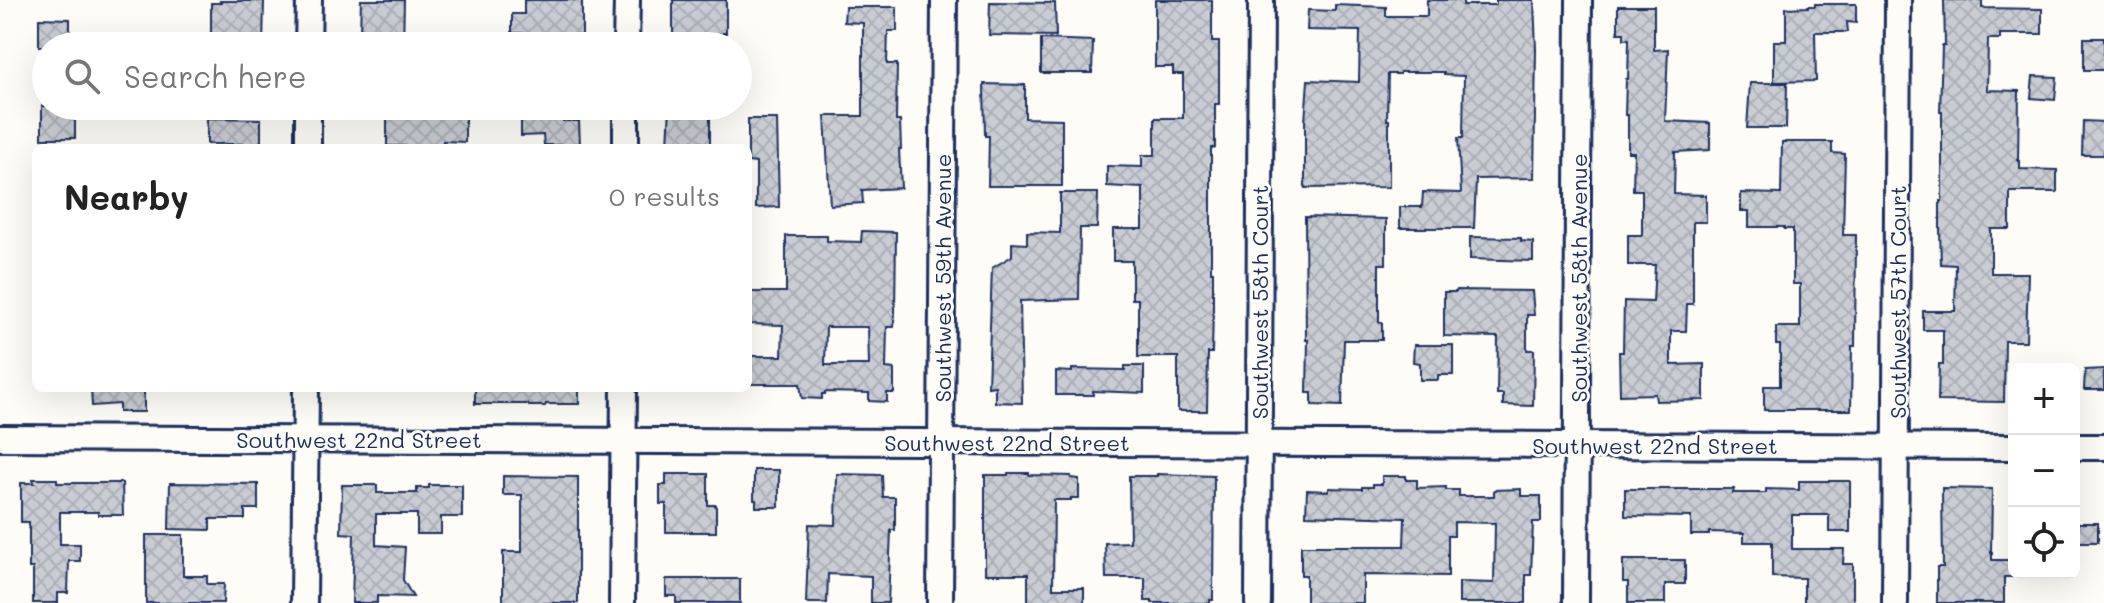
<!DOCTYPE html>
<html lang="en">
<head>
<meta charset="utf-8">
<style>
	body { margin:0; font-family:Mali,sans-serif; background:#f2f2f2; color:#222 }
	.controls { position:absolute; right:24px; bottom:24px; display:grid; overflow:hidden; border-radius:12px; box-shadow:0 8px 32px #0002 }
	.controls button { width:72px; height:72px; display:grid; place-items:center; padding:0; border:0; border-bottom:2px solid #e0e0e0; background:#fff; color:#222; font:40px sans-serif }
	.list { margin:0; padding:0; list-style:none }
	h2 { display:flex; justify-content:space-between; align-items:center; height:104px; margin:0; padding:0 32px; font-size:34px }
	h2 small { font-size:26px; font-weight:400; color:#767676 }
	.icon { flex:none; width:44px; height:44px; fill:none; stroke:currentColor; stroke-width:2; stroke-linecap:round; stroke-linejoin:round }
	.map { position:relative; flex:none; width:2104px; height:603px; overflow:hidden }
	.search { position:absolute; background:#fff; box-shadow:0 8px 32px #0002; left:32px; top:32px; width:720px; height:88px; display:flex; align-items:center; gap:20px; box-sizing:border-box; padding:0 28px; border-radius:44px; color:#767676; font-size:30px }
	.panel { position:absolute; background:#fff; box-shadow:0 8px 32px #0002; left:32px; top:144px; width:720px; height:248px; border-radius:12px }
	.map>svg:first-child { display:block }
	.building { fill:url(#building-cross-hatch); stroke:#1b2f5e; stroke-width:2; fill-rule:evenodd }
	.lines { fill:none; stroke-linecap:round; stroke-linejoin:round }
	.minor-casing { stroke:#1b2f5e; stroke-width:30 }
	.minor { stroke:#fdfcf7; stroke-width:24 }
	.labels { text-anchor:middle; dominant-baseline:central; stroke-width:6; stroke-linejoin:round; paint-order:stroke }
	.street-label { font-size:22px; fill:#1b2f5e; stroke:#fdfcf7 }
</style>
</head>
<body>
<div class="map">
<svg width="2104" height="603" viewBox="0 0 2104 603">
	<defs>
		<pattern id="building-cross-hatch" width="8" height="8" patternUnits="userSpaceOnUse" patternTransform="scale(2)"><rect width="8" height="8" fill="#c9ccd3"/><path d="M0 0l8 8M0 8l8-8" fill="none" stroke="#acb0b8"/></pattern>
	</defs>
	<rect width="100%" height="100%" fill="#fdfcf7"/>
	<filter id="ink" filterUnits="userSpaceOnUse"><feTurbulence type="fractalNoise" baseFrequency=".0125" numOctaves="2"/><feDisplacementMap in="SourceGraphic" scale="16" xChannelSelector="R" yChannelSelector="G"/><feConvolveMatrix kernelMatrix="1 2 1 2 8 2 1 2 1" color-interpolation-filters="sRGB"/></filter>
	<g filter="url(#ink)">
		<!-- building -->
		<g class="building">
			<path d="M361,0H404L403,46H364V32H360Z"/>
			<path d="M524,0H582V46H525V33H512V14H524Z"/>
			<path d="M673,0H726V33H723L724,46H673Z"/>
			<path d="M1155,0H1212V42H1219V104H1215V148H1211V272H1213V309L1212,353H1208L1207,411H1178V357H1138V299H1132V261H1113V229H1143V188L1107,186V166L1142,167V155H1155V118H1183V74H1173V67H1155Z"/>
			<path d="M1427,0H1463V5H1496V0H1534L1536,49L1534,178L1476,179L1474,228H1400V207H1422L1423,192L1461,193L1458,138H1463L1464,76L1444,75V72H1400V74H1388L1387,120H1389V187L1305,188V122L1308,80L1359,82L1360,31L1307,30L1308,10L1335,11V5L1386,7V16H1427Z"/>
			<path d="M1944,0H1982V8L2042,9V34H2000V39H1988L1987,90L2019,91L2018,161H2020V169L2057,170V192H2010V229H1991V273H2028L2026,341H2005L2004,402L1938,401L1939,364H1943V330H1923V311H1955L1956,265L1941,264L1940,230V201H1942V112H1940L1942,46H1945Z"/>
			<path d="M220,1H264L263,46H211V3H221Z"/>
			<path d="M990,2L1055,3L1056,36L989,35Z"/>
			<path d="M1815,4H1856V23L1847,22L1848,32H1815L1816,81L1774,82V41H1786V8L1808,7V6H1815Z"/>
			<path d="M1618,6H1654V50L1668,49L1665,121L1710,123V150L1675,152L1674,194L1706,195V222H1693V304H1687L1686,331H1671V365L1704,364V400L1656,401L1655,394L1620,395L1619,352H1623L1624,301L1653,302L1655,265H1628V235H1642V190H1633L1634,152H1628V115H1625L1626,79H1628L1629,39H1624V33H1618Z"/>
			<path d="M845,7H897V31H888L887,64H897L896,121H900L901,149H899L901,188L862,190L863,203L830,205L825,116H863V23L844,22Z"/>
			<path d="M39,18L70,19V46H39Z"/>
			<rect x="2084" y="38" width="20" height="32"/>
			<path d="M1041,39L1093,41L1092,73H1041Z"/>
			<path d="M2033,76L2057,77L2055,100L2031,98Z"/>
			<path d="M1750,83H1787L1786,128H1747Z"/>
			<path d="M984,84L1025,85V118L1062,119V186H988L989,136H985Z"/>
			<rect x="42" y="106" width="33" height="32"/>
			<path d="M387,106H425L427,113L465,114V142L443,141V148H406V146H387Z"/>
			<path d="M521,106H563V121H579L580,145H544L543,135L521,136Z"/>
			<path d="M670,106H710V146L668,145Z"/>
			<path d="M207,118L261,119V144H207Z"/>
			<path d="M748,119H777L779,207L756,208V163L748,162Z"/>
			<path d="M2083,121L2104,122V155H2082Z"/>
			<path d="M1782,142H1832V153L1845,154L1843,235H1856L1855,346H1852L1851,410H1764V386H1780V345H1776V327H1800V284H1793V229H1784V227H1749V211H1741V193L1781,194Z"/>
			<path d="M1060,193H1098L1097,228H1080L1079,299L1020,301L1022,403L995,402V386L988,387L992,268L1012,256V243L1027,244V232L1060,233Z"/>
			<path d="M1305,217L1386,219V264H1379V322H1382V340H1344L1342,406L1312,405V393H1307L1308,340H1306Z"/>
			<path d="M862,231L896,232L895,313L894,327H887L886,368L894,369V393H887V402L869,401V393L825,392V394H822V399L802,398L800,384H748V356H782L783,325L748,324V292H786V236H827V241L861,242ZM826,327H868L869,365H825Z"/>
			<path d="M1470,237L1521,238V241L1533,242V261L1470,259Z"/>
			<path d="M1457,290L1532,291L1534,315H1527V350H1534L1533,406L1503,405V394H1497L1498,337L1444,336V292H1456Z"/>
			<path d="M1414,345H1453V375H1438V380H1420V363L1413,362Z"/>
			<path d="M1125,366H1144V393L1093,391V395H1056V371L1072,372V369L1125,370Z"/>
			<path d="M2104,369V390H2084L2085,370Z"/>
			<path d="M91,388H144V412H119V404L92,406Z"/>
			<path d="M475,388H579V404H546L545,406H529L528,404H475Z"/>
			<path d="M754,470H779V507H756V500H754Z"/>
			<path d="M1008,473H1029V475L1071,476V478L1079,479V498H1071V500H1054L1053,588H1084V603H1028V574H985V475H1008Z"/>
			<path d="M666,474H708V505H716V532H666V504H660V485H666Z"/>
			<path d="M837,474L882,475L883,497H895V530H891L888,603H871V576L828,574L827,603H806L809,524L836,525Z"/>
			<path d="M1157,474L1214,476L1213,590V600H1210V603H1152V601H1145V578H1106L1105,543L1130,542L1129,476H1157Z"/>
			<path d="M503,476L578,477V603H503V552H522V495H503Z"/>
			<path d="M1382,476H1406V480H1417V488L1446,487V490H1459V496H1494V490L1521,489V496H1541V522H1533L1531,575H1526V603H1459V582L1494,583L1495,523L1454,522V536H1448V576L1363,575V603H1306V575H1301V546H1404L1405,518L1306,515L1307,490L1329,491V488L1362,489V487H1373V484H1382Z"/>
			<path d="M33,479H57V483H122L123,515H98V512H60V544H80V561H69L68,593H58V603H33V568H29V522H21V483H34Z"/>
			<path d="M1799,481H1850V532H1829V515H1792V549H1844L1843,564H1853V603H1804V578L1772,577V542H1744V533L1709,532V535H1691V517L1625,516V489H1734L1733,493H1766V489L1799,490Z"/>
			<path d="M170,483L258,484V509H245V519H210V530L169,529Z"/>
			<path d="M342,485H377V493H417V488H429V485H462V517H441V534H417V514H376V545L405,547L403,580L413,597L377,596V603H352L354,534L341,533Z"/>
			<path d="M1942,488L1992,489L1991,552H1992V560H2012V577H2004V603H1937V567H1943Z"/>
			<rect x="2078" y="523" width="20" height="19"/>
			<path d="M146,535H183V576H207V584H224L223,603H146Z"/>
			<path d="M1623,560H1685V584H1665V603H1628V582H1623Z"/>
			<path d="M666,579H740V603H676V596H666Z"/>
		</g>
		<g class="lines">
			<!-- minor casing -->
			<g class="minor-casing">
				<g id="minor">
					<path d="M308,46L309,0"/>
					<path d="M626,46L627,0"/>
					<path d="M308,148V106"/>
					<path d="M626,148V106"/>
					<path d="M0,438L2014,447"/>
					<path d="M2074,447H2104"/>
					<path d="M304,603L306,388"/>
					<path d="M622,603L624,388"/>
					<path d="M940,603L944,0"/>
					<path d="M1258,603L1261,0"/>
					<path d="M1576,603L1579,0"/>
					<path d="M1895,603L1898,0"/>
				</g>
			</g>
			<!-- minor -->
			<use href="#minor" class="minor"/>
		</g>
	</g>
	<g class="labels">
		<!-- street labels -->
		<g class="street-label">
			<text transform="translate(942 278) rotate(-90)">Southwest 59th Avenue</text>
			<text transform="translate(1578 278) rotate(-90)">Southwest 58th Avenue</text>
			<text transform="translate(1259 302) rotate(-90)">Southwest 58th Court</text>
			<text transform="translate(1897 302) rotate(-90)">Southwest 57th Court</text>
			<text x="359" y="439">Southwest 22nd Street</text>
			<text x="1007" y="442">Southwest 22nd Street</text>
			<text x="1655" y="445">Southwest 22nd Street</text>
		</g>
	</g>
</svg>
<div class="controls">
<button>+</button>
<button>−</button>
<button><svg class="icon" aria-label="locate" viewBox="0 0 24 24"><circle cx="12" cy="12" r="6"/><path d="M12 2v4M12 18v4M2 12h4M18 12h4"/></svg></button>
</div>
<div class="search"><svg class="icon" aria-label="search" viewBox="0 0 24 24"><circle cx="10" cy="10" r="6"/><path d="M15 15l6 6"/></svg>Search here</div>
<section class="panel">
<h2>Nearby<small>0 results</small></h2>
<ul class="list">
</ul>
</section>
</div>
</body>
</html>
